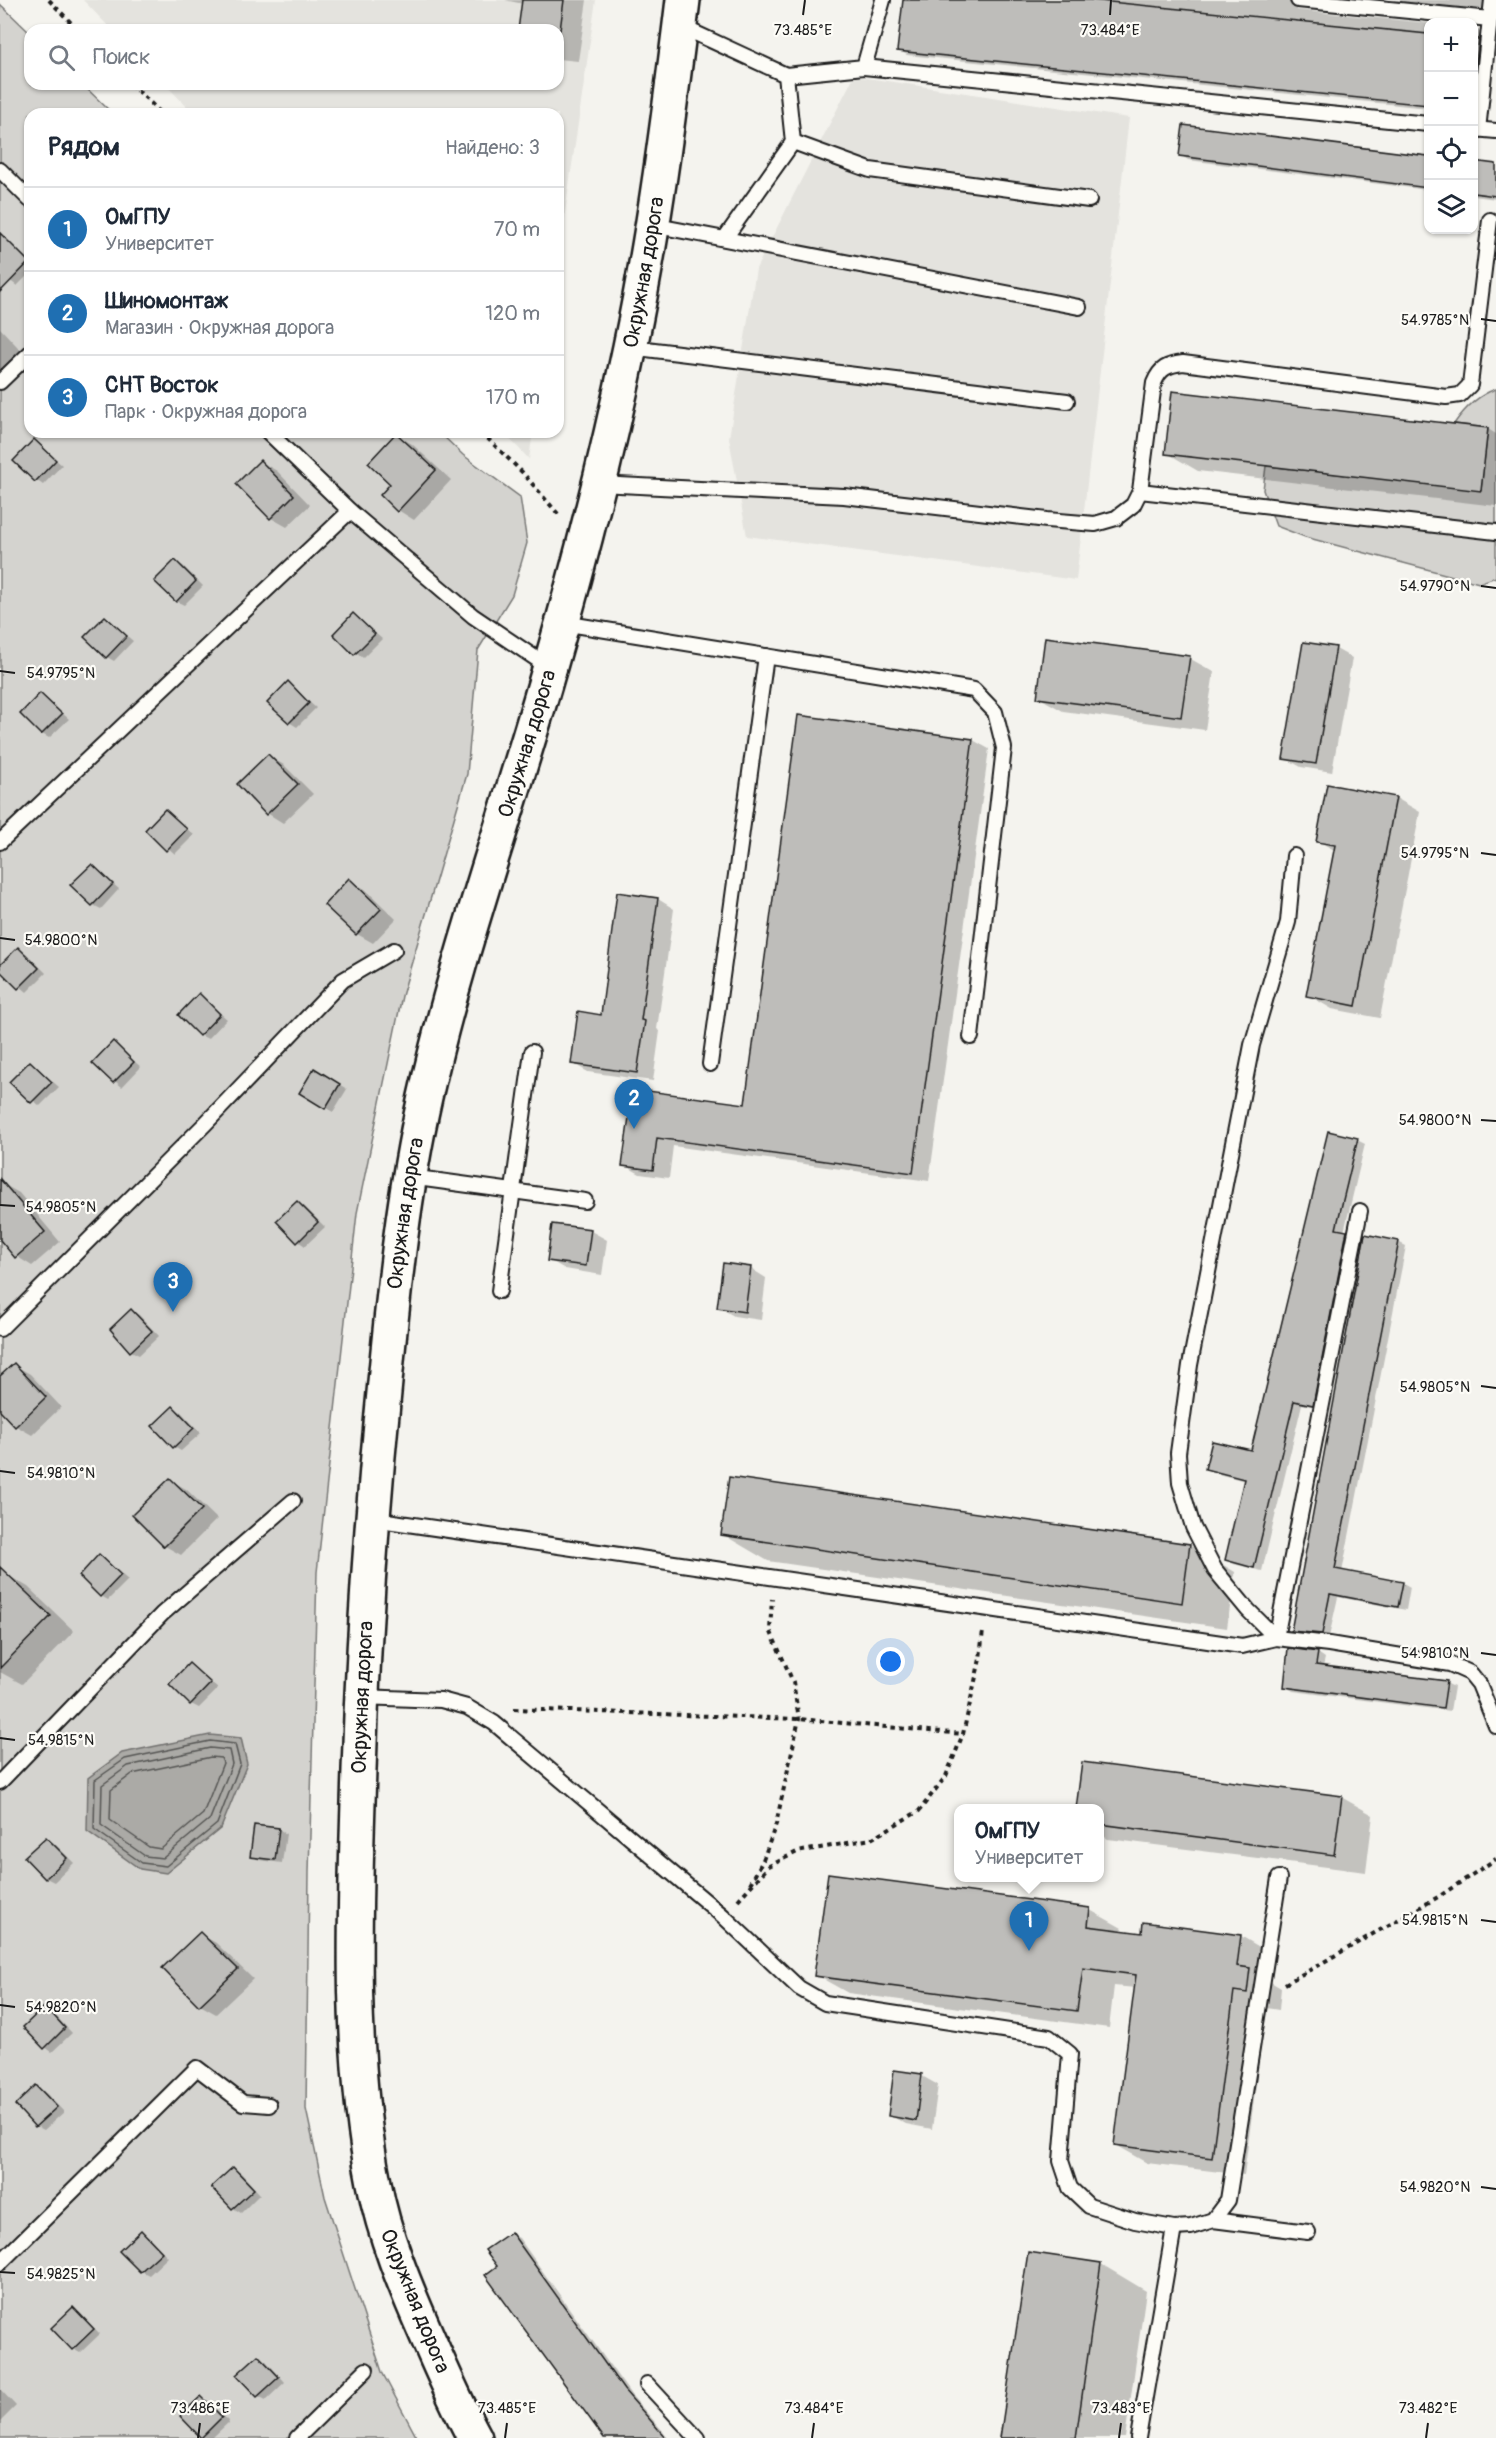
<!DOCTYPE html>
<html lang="ru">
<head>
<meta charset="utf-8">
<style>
	body { margin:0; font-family:Pangolin,sans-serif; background:#f2f2f3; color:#1f2937 }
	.controls { position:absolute; right:18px; top:18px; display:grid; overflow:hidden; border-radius:12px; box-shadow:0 2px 4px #0004 }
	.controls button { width:54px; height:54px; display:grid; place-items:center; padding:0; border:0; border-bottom:2px solid #e0e1e3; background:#fff; color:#1f2937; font:30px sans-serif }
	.you { position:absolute; left:891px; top:1662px; width:21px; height:21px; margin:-15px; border:4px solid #fff; border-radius:50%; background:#1a73e8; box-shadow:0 0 0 9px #1a73e833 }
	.badge { display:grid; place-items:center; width:39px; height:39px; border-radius:50%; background:#1f6fb2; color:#fff; font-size:20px; font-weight:700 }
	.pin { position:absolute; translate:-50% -50px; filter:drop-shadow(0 2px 3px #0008) }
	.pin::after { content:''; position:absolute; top:32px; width:21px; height:18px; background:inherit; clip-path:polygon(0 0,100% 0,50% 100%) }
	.popup { position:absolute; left:954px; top:1804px; width:150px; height:78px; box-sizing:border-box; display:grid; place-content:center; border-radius:12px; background:#fff; filter:drop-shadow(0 2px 4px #0005); font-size:20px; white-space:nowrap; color:#747a83 }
	.popup b { font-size:22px; color:#1f2937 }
	.popup::after { content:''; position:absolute; left:50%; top:100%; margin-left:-12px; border:12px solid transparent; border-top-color:#fff }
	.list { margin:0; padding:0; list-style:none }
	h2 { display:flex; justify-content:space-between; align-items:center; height:78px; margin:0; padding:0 24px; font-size:26px }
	h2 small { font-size:20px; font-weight:400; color:#747a83 }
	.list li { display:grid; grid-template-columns:39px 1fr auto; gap:18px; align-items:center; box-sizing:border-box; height:84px; padding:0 24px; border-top:2px solid #e0e1e3 }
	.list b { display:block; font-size:22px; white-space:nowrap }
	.list p { margin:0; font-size:20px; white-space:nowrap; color:#747a83 }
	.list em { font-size:20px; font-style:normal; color:#747a83 }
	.icon { flex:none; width:33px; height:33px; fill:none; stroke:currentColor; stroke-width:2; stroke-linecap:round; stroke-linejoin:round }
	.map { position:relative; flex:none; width:1496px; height:2438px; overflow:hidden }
	.search { position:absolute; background:#fff; box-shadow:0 2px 4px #0004; left:24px; top:24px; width:540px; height:66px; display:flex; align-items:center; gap:15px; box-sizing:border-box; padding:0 21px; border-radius:18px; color:#747a83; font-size:22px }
	.panel { position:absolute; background:#fff; box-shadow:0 2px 4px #0004; left:24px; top:108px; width:540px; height:330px; border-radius:18px }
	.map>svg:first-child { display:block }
	.built { fill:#e4e3de }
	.green { fill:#d4d3cf; stroke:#787876; stroke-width:1.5 }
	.water { fill:#abaaa6; stroke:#72716f; stroke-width:1.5 }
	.shadow { fill:#0003 }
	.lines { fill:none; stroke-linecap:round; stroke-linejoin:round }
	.shore { stroke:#555553; stroke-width:1.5 }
	.building { fill:#bebdba; stroke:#1c1c1c; stroke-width:1.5 }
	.service-casing { stroke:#1c1c1c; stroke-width:18 }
	.secondary-casing { stroke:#1c1c1c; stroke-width:38 }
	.path { stroke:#1c1c1c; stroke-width:4; stroke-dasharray:4.5 4.5; stroke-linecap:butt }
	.service { stroke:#fdfcf7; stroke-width:14 }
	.secondary { stroke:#fdfcf7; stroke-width:33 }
	.ticks { fill:none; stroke:#1c1c1c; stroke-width:2 }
	.labels { text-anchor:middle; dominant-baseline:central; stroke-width:4.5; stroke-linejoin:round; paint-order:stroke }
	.street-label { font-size:21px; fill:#1c1c1c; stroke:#fdfcf7 }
	.ticks-label { font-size:15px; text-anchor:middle; fill:#1c1c1c; stroke:#fdfcf7; stroke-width:4.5; stroke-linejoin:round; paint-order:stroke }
</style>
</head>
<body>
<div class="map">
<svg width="1496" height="2438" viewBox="0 0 1496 2438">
	<rect width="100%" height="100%" fill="#f4f3ee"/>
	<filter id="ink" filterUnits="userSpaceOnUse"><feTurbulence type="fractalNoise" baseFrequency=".0167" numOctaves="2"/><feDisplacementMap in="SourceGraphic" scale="12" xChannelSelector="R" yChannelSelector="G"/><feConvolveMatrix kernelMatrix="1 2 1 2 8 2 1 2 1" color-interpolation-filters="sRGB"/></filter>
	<g filter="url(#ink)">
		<!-- built -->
		<g class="built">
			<path d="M83,0H596L558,261V114H194L165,84H558V30H112Z"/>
			<path d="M854,76L1129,118L1076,580L747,536L729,438L756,269Z"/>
			<path d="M503,432H533L529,459Z"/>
		</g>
		<!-- green -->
		<g class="green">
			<path d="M0,4L30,33V84H82L113,114H30V432H439L463,455L520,497L527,543L512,595L478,650L467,774L402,996L357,1213L317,1572L309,1872L306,2109L325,2197L382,2372L417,2438H0Z"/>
			<path d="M1496,389V577L1479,583L1305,537L1276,526L1263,490L1266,466L1481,490L1488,428L1454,424C1465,408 1478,395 1496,389Z"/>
		</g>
		<!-- water -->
		<path class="water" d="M210,1735L241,1738L247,1764L221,1828L166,1873L140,1869L87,1831L88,1778L122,1753Z"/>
		<!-- shadow -->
		<g class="shadow">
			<path d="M505,0H587L578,61L558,59V30H519L523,4Z"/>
			<path d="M904,0H1299L1296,3L1297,10L1428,23V108L907,55L899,50Z"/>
			<path d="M1363,0H1490L1489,12Z"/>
			<path d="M1474,28L1486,33L1474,112Z"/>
			<path d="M1185,126L1428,157V190L1188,160L1181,155Z"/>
			<path d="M1474,163L1496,166V199L1474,196Z"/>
			<path d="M8,243L30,261V273L17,286L0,273V251Z"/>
			<path d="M0,328L30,360V362L15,377L0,369Z"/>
			<path d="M1174,393L1488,429L1496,434V506L1198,471L1167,453Z"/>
			<path d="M396,435L412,444L451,480L414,520L398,510L392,484Z"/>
			<path d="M34,441L62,465L43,485L36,480Z"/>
			<path d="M261,462L277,471L310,505L287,527L271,518Z"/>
			<path d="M175,561L183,566L203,586L184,605L176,601Z"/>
			<path d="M354,615L382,639L363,658L335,634Z"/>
			<path d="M105,617L133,641L114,661L107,657Z"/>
			<path d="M1336,649L1352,658L1332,772L1301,767L1285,758Z"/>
			<path d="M1189,658L1214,672L1205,730L1063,711L1038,697Z"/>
			<path d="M288,683L316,708L297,727L289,722Z"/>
			<path d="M41,695L69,719L49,738L42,734Z"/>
			<path d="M973,740L989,749L929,1181L673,1146L669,1178L640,1174L624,1165L634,1090L746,1106Z"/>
			<path d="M268,756L284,765L313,794L283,823L267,813Z"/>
			<path d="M1396,798L1420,812L1380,1018L1332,1009L1308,995L1336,851L1318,841Z"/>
			<path d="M166,811L194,835L175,854L147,830Z"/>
			<path d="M92,866L119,889L101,909L93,905Z"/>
			<path d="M349,880L365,889L396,919L373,943L357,934Z"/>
			<path d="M658,899L674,909L657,1029L660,1031L653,1081L588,1072L572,1063L602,1016Z"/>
			<path d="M18,949L26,953L46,973L27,992L0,969Z"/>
			<path d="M199,995L227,1019L208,1039L200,1035Z"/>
			<path d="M113,1043L141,1067L122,1087L94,1063Z"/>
			<path d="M31,1063L59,1087L40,1106L12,1082Z"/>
			<path d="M315,1070L347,1089L333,1112L301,1093Z"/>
			<path d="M1357,1140L1365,1144L1344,1232L1354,1237L1320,1408L1302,1404L1262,1571L1234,1564L1226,1560L1246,1481L1214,1473L1206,1469L1252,1452Z"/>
			<path d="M3,1184L19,1193L60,1242L32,1266L16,1256L0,1238V1186Z"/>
			<path d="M298,1202L305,1207L325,1227L305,1246L298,1241Z"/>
			<path d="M591,1231L607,1240L602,1275L565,1269L549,1260Z"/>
			<path d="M1398,1242L1406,1246L1342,1572L1403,1583L1410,1587L1406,1610L1338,1597L1329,1637L1300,1634L1292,1630Z"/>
			<path d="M750,1268L766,1278L761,1320L734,1316L718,1307Z"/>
			<path d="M131,1311L139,1315L159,1336L139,1355L131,1351Z"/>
			<path d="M14,1365L30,1374L61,1407L32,1435L16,1426L0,1409V1378Z"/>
			<path d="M174,1408L181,1412L201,1433L181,1451L174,1447Z"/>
			<path d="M731,1478L1190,1545L1235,1572L1227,1628L768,1561L722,1534Z"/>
			<path d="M170,1480L186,1489L217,1519L181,1555L165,1546Z"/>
			<path d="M100,1556L128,1580L108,1600L101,1596Z"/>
			<path d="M4,1573L28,1587L74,1631L22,1684L0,1672V1577Z"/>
			<path d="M1290,1650L1318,1653L1325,1658L1323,1667L1446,1683L1454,1687L1450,1711L1293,1691L1285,1686Z"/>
			<path d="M190,1665L218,1689L199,1708L191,1704Z"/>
			<path d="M1341,1797L1373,1815L1366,1872L1108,1839L1100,1834V1808Z"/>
			<path d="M279,1829L286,1834L282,1863L259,1860L251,1856Z"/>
			<path d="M46,1838L54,1843L74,1863L54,1882L46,1878Z"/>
			<path d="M829,1875L1090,1910L1122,1928L1121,1932L1143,1934L1144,1924L1241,1936L1273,1955L1269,1981L1281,1988L1279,2010L1266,2008L1244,2175L1147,2163L1115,2145L1136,1988L1114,1986L1109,2028L848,1993L816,1975Z"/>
			<path d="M200,1934L216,1943L253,1979L216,2014L200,2005Z"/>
			<path d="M45,2008L52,2012L72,2033L52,2052L45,2047Z"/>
			<path d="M896,2072L922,2076L938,2085L932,2129L906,2124L889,2115Z"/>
			<path d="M37,2087L44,2091L64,2112L44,2130L36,2126L17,2105Z"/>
			<path d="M233,2169L241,2173L260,2194L241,2213L233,2208L213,2187Z"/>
			<path d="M141,2232L149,2237L168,2257L149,2275L141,2271L122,2251Z"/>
			<path d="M511,2234L519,2238L632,2396L669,2438H605L499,2266Z"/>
			<path d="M1029,2254L1101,2264L1146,2291L1125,2438H1002Z"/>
			<path d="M73,2309L80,2313L100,2334L80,2353L73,2349Z"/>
			<path d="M258,2357L266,2361L285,2382L266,2400L258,2396Z"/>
			<path d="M0,2389L16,2406L0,2422Z"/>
			<path d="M202,2397L209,2402L229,2422L212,2438L201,2436Z"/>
		</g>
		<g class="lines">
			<!-- shore -->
			<g class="shore">
				<path d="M210,1741L235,1744L240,1764L217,1824L166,1866L142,1863L94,1829L95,1780L125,1759Z"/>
				<path d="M210,1748L229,1750L232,1764L210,1819L163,1858L145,1856L101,1825L102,1785L128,1766Z"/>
				<path d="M211,1757L221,1758L223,1763L203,1814L161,1849L149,1847L110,1820L111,1790L132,1774Z"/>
			</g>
		</g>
		<!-- building -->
		<g class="building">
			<path d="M522,0H564L560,30H518Z"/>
			<path d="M903,0H1090L1428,34V105L897,51Z"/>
			<path d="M1473,39H1479L1473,88Z"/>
			<path d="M1183,125L1428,156V188L1179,156Z"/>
			<path d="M1473,161L1496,164V196L1473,193Z"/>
			<path d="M0,233L29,262L0,292Z"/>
			<path d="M1172,391L1488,428L1481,491L1165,454Z"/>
			<path d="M396,433L436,470L397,512L380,495L390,484L368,463Z"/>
			<path d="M34,439L56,460L35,482L13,461Z"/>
			<path d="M260,460L294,495L270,519L236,484Z"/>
			<path d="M175,560L196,581L176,602L154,581Z"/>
			<path d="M353,613L375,634L354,655L333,634Z"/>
			<path d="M105,616L127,636L106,658L84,637Z"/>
			<path d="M1045,637L1190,656L1181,717L1037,698Z"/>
			<path d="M1303,642L1336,647L1316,764L1283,759Z"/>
			<path d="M288,681L309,703L289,723L267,703Z"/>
			<path d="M40,693L62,714L41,735L20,714Z"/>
			<path d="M798,715L973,739L913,1173L657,1138L653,1170L622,1166L633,1089L745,1104Z"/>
			<path d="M268,754L298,784L266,815L237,784Z"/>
			<path d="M1327,784L1396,797L1356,1006L1306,996L1335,845L1316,842Z"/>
			<path d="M165,809L187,829L166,851L145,830Z"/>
			<path d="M92,864L113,884L92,906L70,885Z"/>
			<path d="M349,878L381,909L356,935L324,905Z"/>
			<path d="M617,892L658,898L641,1020L645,1021L637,1073L571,1064L578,1011L601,1015Z"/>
			<path d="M18,947L39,968L18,989L0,971V965Z"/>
			<path d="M199,993L220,1014L199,1036L178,1015Z"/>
			<path d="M113,1041L134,1062L113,1083L92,1063Z"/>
			<path d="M30,1061L52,1082L31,1103L9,1082Z"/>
			<path d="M314,1068L340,1084L325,1109L299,1093Z"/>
			<path d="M1328,1131L1358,1138L1336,1229L1347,1231L1313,1405L1294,1401L1254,1568L1225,1560L1244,1479L1205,1469L1212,1441L1251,1450Z"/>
			<path d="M0,1179L45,1232L15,1258L0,1240Z"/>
			<path d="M297,1201L318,1222L297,1243L276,1221Z"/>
			<path d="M552,1224L591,1229L586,1266L547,1261Z"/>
			<path d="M1365,1234L1399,1241L1335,1569L1403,1582L1398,1607L1330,1594L1322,1634L1291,1631Z"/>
			<path d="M723,1263L751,1267L745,1312L717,1308Z"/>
			<path d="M131,1309L152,1331L130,1352L110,1329Z"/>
			<path d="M14,1363L46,1397L15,1427L0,1411V1376Z"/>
			<path d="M173,1406L194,1428L173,1448L152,1426Z"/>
			<path d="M729,1477L1190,1544L1182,1603L721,1535Z"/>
			<path d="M170,1478L202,1509L164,1547L132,1515Z"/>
			<path d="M99,1554L121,1575L100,1597L79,1576Z"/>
			<path d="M0,1567L51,1616L0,1668Z"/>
			<path d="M1288,1648L1318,1652L1316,1665L1447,1681L1443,1708L1284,1687Z"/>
			<path d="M189,1663L211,1683L190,1705L169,1684Z"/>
			<path d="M1082,1762L1342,1796L1334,1855L1100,1824V1809H1076Z"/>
			<path d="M254,1825L279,1828L275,1860L250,1857Z"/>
			<path d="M46,1837L67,1858L45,1879L24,1857Z"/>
			<path d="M828,1873L1090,1908L1088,1926L1142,1933L1143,1922L1241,1935L1237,1966L1250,1968L1247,1993L1234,1991L1212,2158L1114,2145L1136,1975L1083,1968L1077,2011L814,1976Z"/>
			<path d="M200,1932L238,1969L199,2006L162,1968Z"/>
			<path d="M45,2006L65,2028L44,2049L23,2027Z"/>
			<path d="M894,2070L922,2074L916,2121L888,2116Z"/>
			<path d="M36,2085L57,2107L35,2127L15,2105Z"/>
			<path d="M233,2167L254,2189L232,2209L211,2187Z"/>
			<path d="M141,2230L162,2252L140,2272L119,2251Z"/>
			<path d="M511,2232L624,2390L666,2438H604L485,2275L497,2266L485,2250Z"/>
			<path d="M1028,2252L1101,2263L1076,2438H1000Z"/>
			<path d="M73,2307L94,2329L72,2350L51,2328Z"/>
			<path d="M258,2355L279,2377L257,2397L236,2375Z"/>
			<path d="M201,2396L222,2417L201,2438L180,2416Z"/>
		</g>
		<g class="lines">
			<!-- service casing -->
			<g class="service-casing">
				<g id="service">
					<path d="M1298,0L1490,19"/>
					<path d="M680,26L786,75L793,142"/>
					<path d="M864,67L1428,124"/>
					<path d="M786,75L864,67L883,0"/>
					<path d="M1474,129L1496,131"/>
					<path d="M1478,130L1492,0"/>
					<path d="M0,170L30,200"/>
					<path d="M652,225L1079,307"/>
					<path d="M725,238L793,142L870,170L1089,200"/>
					<path d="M630,347L1067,401"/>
					<path d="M0,382L30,353"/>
					<path d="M268,432L350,511L473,616L550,668"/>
					<path d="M599,484L844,496L1047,520L1095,524L1116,518L1133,505L1140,491L1154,383C1160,368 1167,365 1183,363L1446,397L1460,395L1470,385L1490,220"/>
					<path d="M1140,491L1496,532"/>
					<path d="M563,623L974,690L995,712L1004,748L971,1037"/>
					<path d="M0,842L350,511"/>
					<path d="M1294,856L1288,922L1252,1045L1190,1365L1178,1453L1180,1483L1193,1527L1215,1570L1248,1610L1276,1638L1360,1211"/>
					<path d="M710,1064L766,656"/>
					<path d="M410,1177L585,1201"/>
					<path d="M499,1291L532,1052"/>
					<path d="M0,1329L205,1124L343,980L394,950"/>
					<path d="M373,1519L1242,1646L1276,1638L1329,1644L1450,1664L1470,1673L1479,1684L1496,1726"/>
					<path d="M361,1697L441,1700L467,1707L494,1723L723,1916L799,1988L825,2003L1049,2037L1070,2054L1061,2161L1070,2188L1089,2206L1135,2221L1174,2228L1191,2227L1213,2220L1228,2200L1279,1878"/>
					<path d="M0,1782L162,1614L293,1501"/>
					<path d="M1213,2220L1308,2232"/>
					<path d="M0,2263L197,2068L243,2103L269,2105"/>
					<path d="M647,2384L697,2438"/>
					<path d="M297,2438L366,2370"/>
					<path d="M1138,2438L1174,2228"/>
				</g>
			</g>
			<!-- secondary casing -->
			<g class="secondary-casing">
				<g id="secondary">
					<path id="s1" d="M475,2438C457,2405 442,2371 427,2336C405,2286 384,2236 374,2183C348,2051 355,1903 359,1770C363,1640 372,1511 385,1382C394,1286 404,1191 425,1097C458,950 510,808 551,663C581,559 608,453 630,347C654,233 669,116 683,0"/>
				</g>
			</g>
			<!-- path -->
			<g class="path">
				<path d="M49,0L78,30"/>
				<path d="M131,84L162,114"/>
				<path d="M481,432L522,472L559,515"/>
				<path d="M514,1709L799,1719L963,1734"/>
				<path d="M750,1884L763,1860L776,1824L799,1719L793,1682L770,1630L772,1599"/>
				<path d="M738,1900L769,1866L797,1852L871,1839L919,1811L946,1776L963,1734L980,1659L983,1630"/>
				<path d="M1285,1984L1438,1897L1496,1859"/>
			</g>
			<!-- service -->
			<use href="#service" class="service"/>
			<!-- secondary -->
			<use href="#secondary" class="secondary"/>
		</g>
	</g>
	<!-- ticks -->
	<path class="ticks" d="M803,15L805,0M1110,15L1111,0M1481,319L1496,321M1481,586L1496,588M0,671L15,673M1481,853L1496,855M0,938L15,940M1481,1120L1496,1121M0,1205L15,1206M1481,1386L1496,1388M0,1471L15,1473M1481,1653L1496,1655M0,1738L15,1740M1481,1920L1496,1922M0,2005L15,2007M1481,2187L1496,2189M0,2272L15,2273M198,2438L200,2423M505,2438L507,2423M812,2438L814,2423M1119,2438L1121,2423M1426,2438L1428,2423"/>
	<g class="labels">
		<!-- street labels -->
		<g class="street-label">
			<text stroke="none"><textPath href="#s1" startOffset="2220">Окружная дорога</textPath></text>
			<text stroke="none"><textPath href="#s1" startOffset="1734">Окружная дорога</textPath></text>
			<text stroke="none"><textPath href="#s1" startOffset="1248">Окружная дорога</textPath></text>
			<text stroke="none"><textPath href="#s1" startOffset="762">Окружная дорога</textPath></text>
			<text transform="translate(415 2301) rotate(68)">Окружная дорога</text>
		</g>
	</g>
	<g class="ticks-label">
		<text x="803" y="35">73.485°E</text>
		<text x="1110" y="35">73.484°E</text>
		<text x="1435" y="325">54.9785°N</text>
		<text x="1435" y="591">54.9790°N</text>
		<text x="61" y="678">54.9795°N</text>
		<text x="1435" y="858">54.9795°N</text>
		<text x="61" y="945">54.9800°N</text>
		<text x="1435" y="1125">54.9800°N</text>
		<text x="61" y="1212">54.9805°N</text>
		<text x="1435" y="1392">54.9805°N</text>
		<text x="61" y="1478">54.9810°N</text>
		<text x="1435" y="1658">54.9810°N</text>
		<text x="61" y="1745">54.9815°N</text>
		<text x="1435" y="1925">54.9815°N</text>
		<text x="61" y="2012">54.9820°N</text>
		<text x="1435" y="2192">54.9820°N</text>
		<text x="61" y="2279">54.9825°N</text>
		<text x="200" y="2413">73.486°E</text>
		<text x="507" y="2413">73.485°E</text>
		<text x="814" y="2413">73.484°E</text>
		<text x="1121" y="2413">73.483°E</text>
		<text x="1428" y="2413">73.482°E</text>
	</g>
</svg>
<div class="controls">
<button>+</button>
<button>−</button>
<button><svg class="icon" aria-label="locate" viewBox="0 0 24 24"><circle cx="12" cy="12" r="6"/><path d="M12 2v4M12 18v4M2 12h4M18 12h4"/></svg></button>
<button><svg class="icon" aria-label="layers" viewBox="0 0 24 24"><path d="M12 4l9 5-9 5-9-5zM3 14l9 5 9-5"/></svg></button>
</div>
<div class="you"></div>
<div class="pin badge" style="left:1029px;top:1951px">1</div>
<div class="popup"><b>ОмГПУ</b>Университет</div>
<div class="pin badge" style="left:634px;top:1129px">2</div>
<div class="pin badge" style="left:173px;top:1312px">3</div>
<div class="search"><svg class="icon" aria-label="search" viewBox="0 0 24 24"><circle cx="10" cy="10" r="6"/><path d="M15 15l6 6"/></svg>Поиск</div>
<section class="panel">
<h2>Рядом<small>Найдено: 3</small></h2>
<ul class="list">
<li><span class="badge">1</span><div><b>ОмГПУ</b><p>Университет</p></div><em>70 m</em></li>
<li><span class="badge">2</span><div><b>Шиномонтаж</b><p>Магазин · Окружная дорога</p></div><em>120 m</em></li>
<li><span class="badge">3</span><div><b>СНТ Восток</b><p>Парк · Окружная дорога</p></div><em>170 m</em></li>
</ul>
</section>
</div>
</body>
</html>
